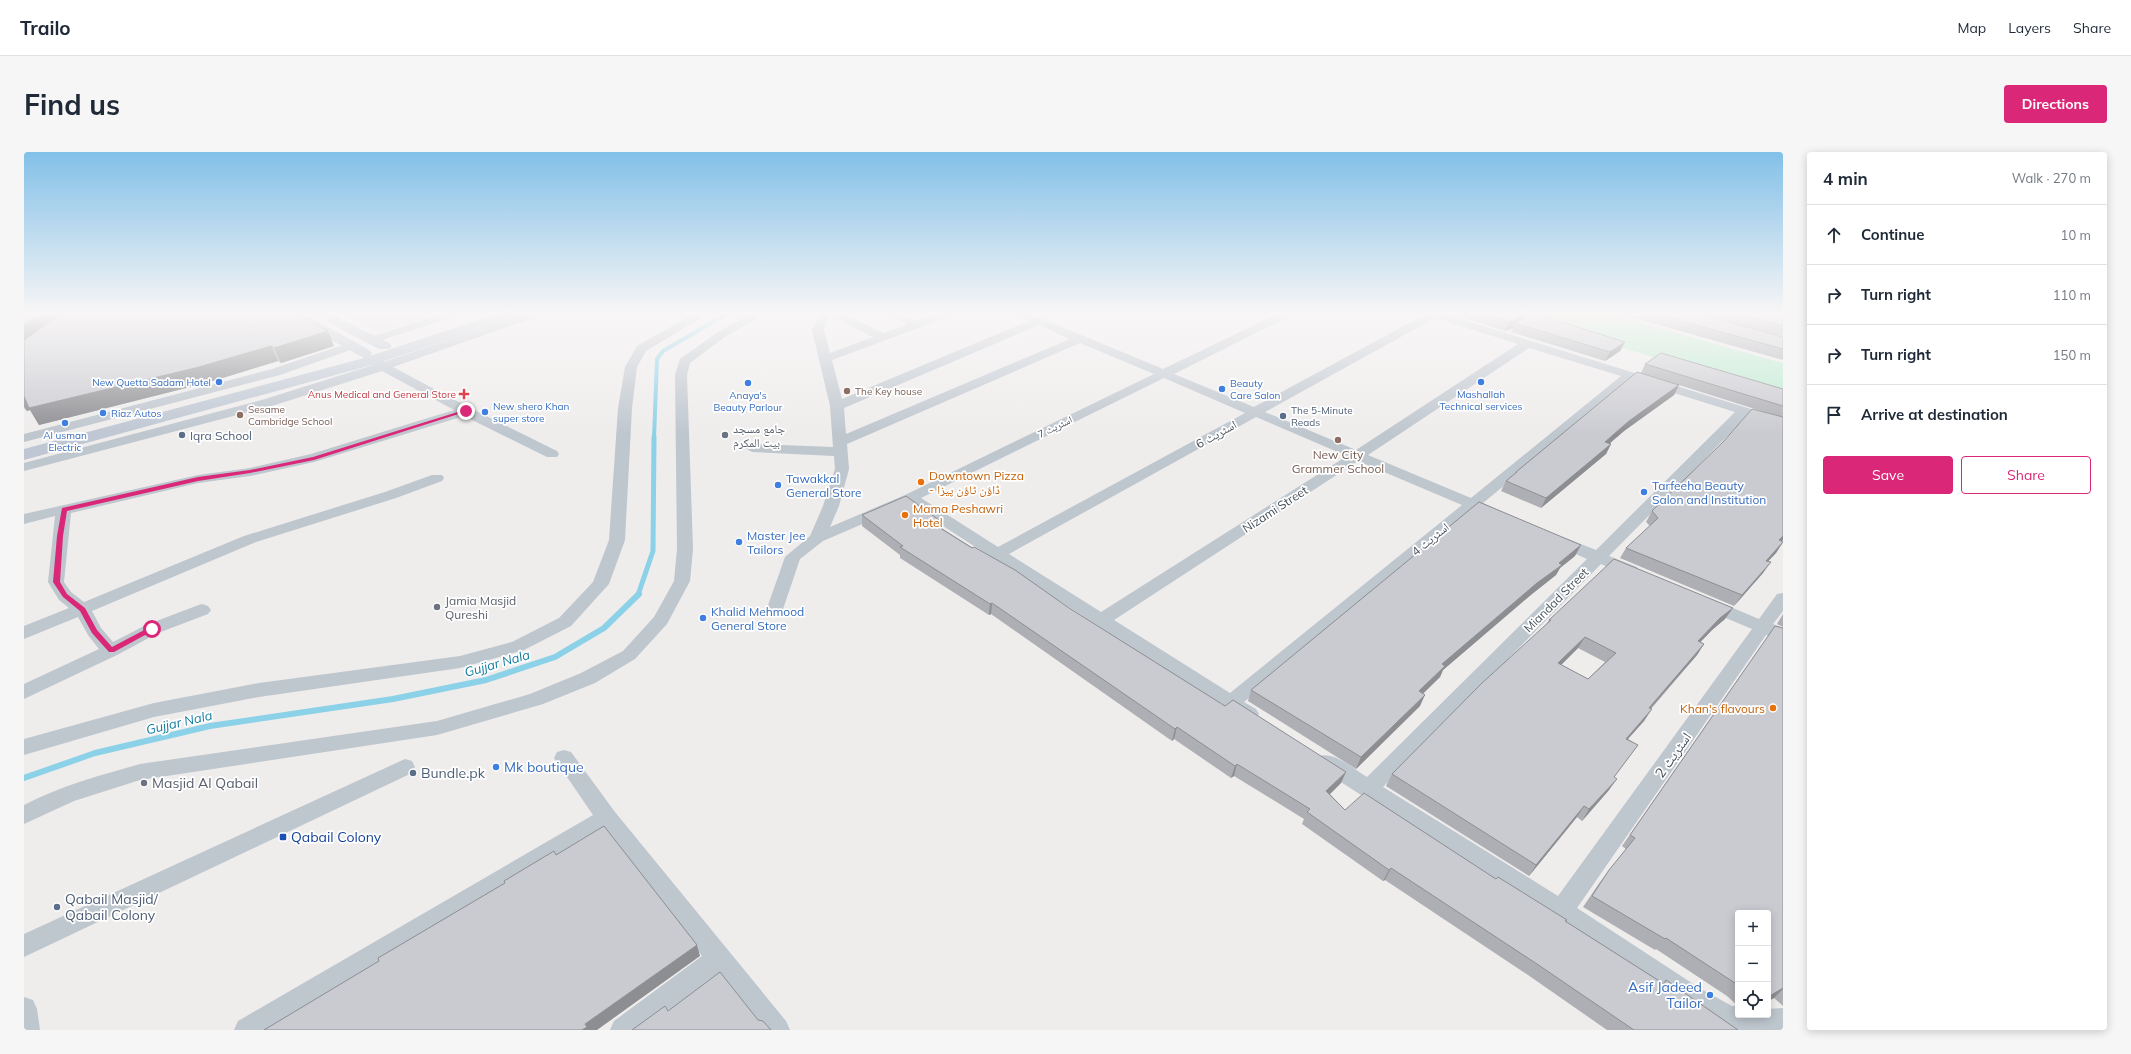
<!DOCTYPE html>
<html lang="en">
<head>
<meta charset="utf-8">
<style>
	body { margin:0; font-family:Mulish,"Noto Naskh Arabic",sans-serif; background:#f6f6f7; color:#1f2937 }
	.controls { position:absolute; right:12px; bottom:12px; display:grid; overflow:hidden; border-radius:4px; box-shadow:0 2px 10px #0003 }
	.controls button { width:36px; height:36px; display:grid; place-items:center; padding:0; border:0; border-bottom:1px solid #e0e1e3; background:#fff; color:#1f2937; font:20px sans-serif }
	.stop { position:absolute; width:12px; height:12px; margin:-9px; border:3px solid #db2777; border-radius:50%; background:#fff }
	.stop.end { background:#db2777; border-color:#fff; box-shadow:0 1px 4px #0008 }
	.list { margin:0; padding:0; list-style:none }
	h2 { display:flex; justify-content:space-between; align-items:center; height:52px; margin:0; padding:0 16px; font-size:17px }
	h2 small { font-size:13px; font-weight:400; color:#747a83 }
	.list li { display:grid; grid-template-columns:26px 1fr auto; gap:12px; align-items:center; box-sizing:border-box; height:60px; padding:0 16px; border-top:1px solid #e0e1e3 }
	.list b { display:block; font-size:15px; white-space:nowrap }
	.list em { font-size:13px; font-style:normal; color:#747a83 }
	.actions { display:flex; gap:8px; padding:12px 16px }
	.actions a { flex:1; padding:9px 0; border:1px solid #db2777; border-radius:4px; text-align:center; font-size:14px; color:#db2777 }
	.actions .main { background:#db2777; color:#fff }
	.icon { flex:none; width:22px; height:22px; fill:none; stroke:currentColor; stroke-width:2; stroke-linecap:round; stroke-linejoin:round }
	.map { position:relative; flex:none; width:1759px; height:878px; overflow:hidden; border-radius:4px }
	header { display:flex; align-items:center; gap:24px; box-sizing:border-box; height:56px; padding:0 20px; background:#fff; border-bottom:1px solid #e0e1e3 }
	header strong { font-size:19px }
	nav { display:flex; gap:22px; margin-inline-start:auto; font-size:14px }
	.intro { display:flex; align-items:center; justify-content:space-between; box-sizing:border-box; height:96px; padding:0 24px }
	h1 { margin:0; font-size:28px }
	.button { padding:10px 18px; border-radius:4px; background:#db2777; color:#fff; font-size:14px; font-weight:700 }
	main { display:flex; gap:24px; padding:0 24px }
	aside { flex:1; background:#fff; border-radius:4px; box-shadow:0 2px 10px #0003 }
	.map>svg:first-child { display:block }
	.education { fill:#e0ddde }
	.green { fill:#bcecd0 }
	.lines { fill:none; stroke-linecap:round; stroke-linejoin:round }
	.stream-far2 { stroke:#8bd1e7; stroke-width:4 }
	.stream-far1 { stroke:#8bd1e7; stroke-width:5 }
	.stream { stroke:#8bd1e7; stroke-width:6 }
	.minor { fill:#bec6ce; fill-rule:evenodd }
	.secondary { fill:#bec7d3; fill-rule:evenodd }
	.wall { fill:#aeafb4; fill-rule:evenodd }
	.shaded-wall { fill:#8d8e92 }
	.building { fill:#cacbd1; stroke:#8d8e92; fill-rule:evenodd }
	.route { fill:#db2777 }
	.shop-dot { fill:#3f7fe0; stroke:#fff; stroke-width:1.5 }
	.education-dot { fill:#8d6e63; stroke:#fff; stroke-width:1.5 }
	.health-dot { fill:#e0444e; stroke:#fff; stroke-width:1.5 }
	.service-dot { fill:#5c6f8a; stroke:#fff; stroke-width:1.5 }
	.worship-dot { fill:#6b7280; stroke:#fff; stroke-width:1.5 }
	.food-dot { fill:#e8710a; stroke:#fff; stroke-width:1.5 }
	.transit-dot { fill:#1a4fb4; stroke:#fff; stroke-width:1.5 }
	.labels { text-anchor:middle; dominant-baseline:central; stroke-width:3.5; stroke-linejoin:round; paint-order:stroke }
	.far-shop-label { font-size:10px; fill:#366cbe; stroke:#fff; text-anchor:start }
	.far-education-label { font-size:10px; fill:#785e54; stroke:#fff; text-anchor:start }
	.far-health-label { font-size:10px; fill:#be3a42; stroke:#fff; text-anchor:end }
	.far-service-label { font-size:10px; fill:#4e5e75; stroke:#fff; text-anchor:start }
	.far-street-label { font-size:10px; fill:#464f59; stroke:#fff }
	.worship-label { font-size:12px; fill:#5b616d; stroke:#fff; text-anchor:start }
	.street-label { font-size:12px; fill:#464f59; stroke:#fff }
	.service-label { font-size:12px; fill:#4e5e75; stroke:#fff; text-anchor:start }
	.education-label { font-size:12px; fill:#785e54; stroke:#fff }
	.food-label { font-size:12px; fill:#c56008; stroke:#fff; text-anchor:start }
	.shop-label { font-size:12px; fill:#366cbe; stroke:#fff; text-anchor:start }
	.water-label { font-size:13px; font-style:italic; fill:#137d9f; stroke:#fff }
	.near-street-label { font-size:14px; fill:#464f59; stroke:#fff }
	.near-shop-label { font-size:14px; fill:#366cbe; stroke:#fff; text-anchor:start }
	.near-service-label { font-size:14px; fill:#4e5e75; stroke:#fff; text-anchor:start }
	.near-worship-label { font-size:14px; fill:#5b616d; stroke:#fff; text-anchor:start }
	.near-transit-label { font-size:14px; fill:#164399; stroke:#fff; text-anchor:start }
</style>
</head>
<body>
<header>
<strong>Trailo</strong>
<nav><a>Map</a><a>Layers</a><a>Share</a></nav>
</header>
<div class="intro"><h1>Find us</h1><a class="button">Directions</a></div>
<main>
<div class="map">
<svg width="1759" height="878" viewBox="0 0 1759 878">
	<rect width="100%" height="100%" fill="#efecec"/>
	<!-- education -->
	<path class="education" d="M313,160H421L356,181Z"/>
	<!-- green -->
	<path class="green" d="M1479,160H1578L1759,211V244Z"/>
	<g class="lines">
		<!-- stream-far2 -->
		<path class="stream-far2" d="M630,286L633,207L639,199L706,160"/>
		<!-- stream-far1 -->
		<path class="stream-far1" d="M614,443L629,399L630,285"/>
		<!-- stream -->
		<path class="stream" d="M0,626L71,601L186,574L369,547L462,528L531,505L580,476L615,442"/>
		<!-- minor -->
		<g class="minor">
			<path d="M423,160H440L438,162L352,190L348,191L342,188L344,186Z"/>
			<path d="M506,160H522L520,162L369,215L446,256L533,299L535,302L533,305H523L440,264L290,310L226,324L174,331L47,361L40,430L47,440L60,450L220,384L361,340L408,323H418L420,326L418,329L372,346L232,390L68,459L77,476L89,490L122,473L172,454L178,452L184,454L187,458L184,462L134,481L93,503L0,547V532L75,497L64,483L54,465L0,487V474L45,456L35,448L24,430L31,364L0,372V362L174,323L226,316L287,302L430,258L358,219L251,253L0,319V311L241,247L349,213L347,211L349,208L353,207L360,210Z"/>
			<path d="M673,160H687L622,199L613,215L608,256L601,388L585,432L547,474L500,498L436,516L235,545L130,565L0,603V587L130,551L235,531L436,504L488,490L535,466L569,430L585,388L594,256L601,215L613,194Z"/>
			<path d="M730,160H744L702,184L666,211L663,223L669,397L666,429L643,472L611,507L571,531L519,552L413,583L116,628L50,649L0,672V653C36,634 77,623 116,612L413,569L506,542L557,521L599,499L630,465L650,429L653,397L651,223L656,207L694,180Z"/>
			<path d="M797,160H816L859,181L883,173L861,160H874L893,169L918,160H934L932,162L808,208L818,247L1005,169L989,162L988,160H1002L1139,217L1258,160H1271L1270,162L1150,222L1230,255L1400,163L1398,160H1414L1759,267V275L1723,264L1585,404L1613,415L1615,419L1613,423H1601L1577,412L1359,635L1534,744L1728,477L1678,456L1675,452L1678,448L1684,446L1690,448L1735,467L1753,442L1759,441V459L1749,472L1759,476V489L1742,483L1553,756L1677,837L1708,854H1714V863H1744V857L1759,856V878H1703L1659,855L1529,766L1295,616L1292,610L1295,604C1311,599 1329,617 1343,625L1563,407L1527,391L1525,388L1527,385H1539L1572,398L1711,260L1608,228L1459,351L1477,359L1480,362L1477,365H1467L1450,358L1220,550L1232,557L1235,562L1232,567L1225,569L1218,567L885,352L799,389L776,407L758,460L752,462L746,460L743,456L761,405L786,384L799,354L811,317L810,304L728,300L721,296L728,292L809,295L806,254L788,178ZM806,163L849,185L806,201L800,178ZM1411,166L1494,192L1332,298L1241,260ZM1015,173L1046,187L822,282L820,256ZM1056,191L1130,222L881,343L806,375L815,354L825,317L823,292ZM1505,196L1597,224L1447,346L1344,303ZM1140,226L1221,261L974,395L897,346ZM1232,265L1323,304L1077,460L985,402ZM1334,309L1438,353L1206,541L1090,468Z"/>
			<path d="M328,190L334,194L332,196L256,223L0,290V282L248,217Z"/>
			<path d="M540,598L547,600L591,660L762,869L766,878H737L693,822L620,878H586L590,869L678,804L580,679L247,878H210L214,869L569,663L530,606L533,600Z"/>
			<path d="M381,607L388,609L391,615L388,621L0,805V782Z"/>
			<path d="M0,845L9,848L13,857L16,878H0Z"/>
		</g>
		<!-- secondary -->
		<g class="secondary">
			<path d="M260,160H277L345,198L348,201L346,204L478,160H499L497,163L355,211L0,308V297L340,206L262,163Z"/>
			<path d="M309,163L365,191L368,194L365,197H355L304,170L302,167L304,164Z"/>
		</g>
	</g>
	<!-- wall -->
	<g class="wall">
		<path d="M0,160H274L276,164L310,194L257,211L254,209L182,231L15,273L6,258L3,259L0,256Z"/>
		<path d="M1421,160H1500L1502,165L1601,190L1596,199L1581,209L1487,180L1489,176L1481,179Z"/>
		<path d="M1589,160H1759V184L1713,172L1759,185V208Z"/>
		<path d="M1621,212L1759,237V388L1758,389L1759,390L1752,401L1744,409L1739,421L1710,454L1596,406L1602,396L1626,374L1622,370L1628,359L1753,264L1655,233L1650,243L1600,279L1585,291L1587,292L1582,302L1517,356L1477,339L1482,329L1490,323L1492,320L1617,221Z"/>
		<path d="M838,363L919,377L1045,456L1317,631L1306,642L1321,658L1472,727L1541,769L1639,831L1642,828L1714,878H1583L1504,823L1361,728L1359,729L1278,672L1280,667L1210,624L1207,626L1150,587L1148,589L967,462L965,463L876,406V403L838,374Z"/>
		<path d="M1551,404L1536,416L1532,423L1508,442L1419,518L1416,525L1399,542L1396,554L1332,617L1224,549L1227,538Z"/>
		<path d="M1759,462V475L1753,472Z"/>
		<path d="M1701,467L1688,478L1676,490L1680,492L1673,503L1627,557L1620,569L1604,587L1614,593L1590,625L1585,638L1558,669L1553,665L1505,724L1362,634L1368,622L1522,473L1525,468ZM1554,496L1581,510L1564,527L1537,513Z"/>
		<path d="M1751,474L1759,476V854L1750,846L1744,849V761H1714V854L1703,844L1632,797L1631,798L1559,755L1576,730L1602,697L1598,694Z"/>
	</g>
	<!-- shaded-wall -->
	<g class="shaded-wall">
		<path d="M20,160H50L0,194V173Z"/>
		<path d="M274,160L280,175L270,161Z"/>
		<path d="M1504,161L1500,170L1490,171L1489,176L1481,179L1485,170Z"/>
		<path d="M304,179L310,194L257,211L250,196Z"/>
		<path d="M1601,190L1596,199L1581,209L1586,200Z"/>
		<path d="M247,194L254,209L182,231L15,273L6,258L3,259L0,254V243Z"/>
		<path d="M1655,233L1650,243L1600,279L1576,300L1581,290L1605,269Z"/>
		<path d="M1587,292L1582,302L1517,356L1522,346Z"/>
		<path d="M919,371V382L913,374Z"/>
		<path d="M1759,384V388L1748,399L1755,388Z"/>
		<path d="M1759,390L1752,401L1735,419L1742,409Z"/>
		<path d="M1557,393L1551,404L1536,416L1532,423L1508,442L1419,518L1416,525L1389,551L1395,539L1418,512L1535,411Z"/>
		<path d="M1747,410L1739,421L1710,454L1718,443Z"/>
		<path d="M968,451L967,462L965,463L966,452Z"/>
		<path d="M1709,456L1701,467L1688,478L1667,500L1674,489L1696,466Z"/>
		<path d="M1561,485L1554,496L1528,522L1534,511Z"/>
		<path d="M1680,492L1673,503L1617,567L1625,556Z"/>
		<path d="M1401,543L1396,554L1332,617L1337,605Z"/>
		<path d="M1628,557L1620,569L1594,598L1602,587Z"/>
		<path d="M1153,575L1150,587L1148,589L1151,577Z"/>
		<path d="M1213,612L1210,624L1207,626L1211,614Z"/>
		<path d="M1322,620L1317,631L1297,651L1302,639Z"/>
		<path d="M1593,627L1585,638L1558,669L1565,657Z"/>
		<path d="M1560,654L1553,665L1505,724L1512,713Z"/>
		<path d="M1367,716L1361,728L1359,729L1365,718Z"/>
		<path d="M673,793L676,804L573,878H558L561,872Z"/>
		<path d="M1759,836V837L1750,846L1744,849V845Z"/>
	</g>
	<!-- building -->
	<g class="building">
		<path d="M0,160H20L0,173Z"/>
		<path d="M40,160H274L270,161L304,179L250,196L247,194L175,215L5,256L0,244V188Z"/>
		<path d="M1452,160H1500L1504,161L1485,170Z"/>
		<path d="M1624,160H1669L1759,185V197Z"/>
		<path d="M1705,160H1759V174Z"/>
		<path d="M1509,161L1601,190L1586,200L1490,171Z"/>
		<path d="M1637,201L1759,237V254L1621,212Z"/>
		<path d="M1613,220L1655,233L1605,269L1581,290L1587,292L1522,346L1482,329L1493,320H1492Z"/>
		<path d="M1728,257L1759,265V384L1755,388L1759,390L1742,409L1747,410L1718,443L1602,396L1634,366L1628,359L1699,290Z"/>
		<path d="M882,344L919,371L913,374L948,396L950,395L991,418L1045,456L1201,554L1209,548L1322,620L1302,639L1321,658L1340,641L1472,727L1474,725L1543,768L1541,769L1640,832L1642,828L1714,878H1610L1513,812L1367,716L1365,718L1283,660L1286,657L1213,612L1211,614L1153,575L1151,577L968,451L966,452L876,395L879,394L838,363Z"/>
		<path d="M1455,350L1557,393L1535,411L1538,413L1513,431L1418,512L1421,514L1395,539L1401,543L1337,605L1227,538Z"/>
		<path d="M1590,407L1709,456L1696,466L1674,489L1680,492L1625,556L1628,557L1602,587L1614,593L1590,625L1593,627L1565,657L1560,654L1512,713L1368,622L1457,532L1527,468H1525ZM1561,485L1592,501L1564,527L1534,511Z"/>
		<path d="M1751,474L1759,476V836L1744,845V761H1714V833L1642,786L1641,787L1568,744L1585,718L1611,686L1606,683Z"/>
		<path d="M580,674L673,793L561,872L563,875L558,878H240L355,809L354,806L481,731L480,729L530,699L532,703Z"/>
		<path d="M696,820L734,868L739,869L747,878H608L641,854L644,859Z"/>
	</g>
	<!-- sky -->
	<linearGradient id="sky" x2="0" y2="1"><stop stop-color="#83c0e8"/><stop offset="0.57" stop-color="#f8f6f6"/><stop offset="1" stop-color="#f8f6f6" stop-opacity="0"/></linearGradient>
	<rect width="1759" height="283" fill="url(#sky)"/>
	<!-- route -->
	<path class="route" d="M440,258L444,259L290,308L226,321L174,329L43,359L39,384L36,430L43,442L61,456L73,478L88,495L126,475L132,477L90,500H85L68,481L56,459L39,445L29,430L33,384L38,356L174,325L226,318L289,305Z"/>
	<!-- markers -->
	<g class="shop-dot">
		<circle cx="195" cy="230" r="4"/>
		<circle cx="1457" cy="230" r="4"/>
		<circle cx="724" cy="231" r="4"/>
		<circle cx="1198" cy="237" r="4"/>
		<circle cx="461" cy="260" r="4"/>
		<circle cx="79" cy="261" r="4"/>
		<circle cx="41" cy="271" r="4"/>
		<circle cx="754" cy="333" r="4"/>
		<circle cx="1620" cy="340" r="4"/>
		<circle cx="715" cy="390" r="4"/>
		<circle cx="679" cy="466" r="4"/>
		<circle cx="472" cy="615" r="4"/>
		<circle cx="1686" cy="843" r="4"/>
	</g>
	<g class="education-dot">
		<circle cx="823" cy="239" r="4"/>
		<circle cx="216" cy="263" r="4"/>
		<circle cx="1314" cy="288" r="4"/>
	</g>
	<path class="health-dot" d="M438 236h4v4h4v4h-4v4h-4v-4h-4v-4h4z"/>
	<g class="service-dot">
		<circle cx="1259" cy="264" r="4"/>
		<circle cx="158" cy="283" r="4"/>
		<circle cx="389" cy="621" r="4"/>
		<circle cx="33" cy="755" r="4"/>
	</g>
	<g class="worship-dot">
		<circle cx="701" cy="283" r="4"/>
		<circle cx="413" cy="455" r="4"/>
		<circle cx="120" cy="631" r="4"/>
	</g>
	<g class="food-dot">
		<circle cx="897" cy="330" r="4"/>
		<circle cx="881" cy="363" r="4"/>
		<circle cx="1749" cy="556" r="4"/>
	</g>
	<rect class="transit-dot" x="255" y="681" width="8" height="8" rx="2"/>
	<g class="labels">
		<!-- far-shop labels -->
		<g class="far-shop-label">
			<text x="187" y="230" text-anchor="end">New Quetta Sadam Hotel</text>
			<text x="1206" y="231">Beauty<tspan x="1206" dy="12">Care Salon</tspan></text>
			<text x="1457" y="242" text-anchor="middle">Mashallah<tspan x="1457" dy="12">Technical services</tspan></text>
			<text x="724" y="243" text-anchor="middle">Anaya's<tspan x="724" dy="12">Beauty Parlour</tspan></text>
			<text x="469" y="254">New shero Khan<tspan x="469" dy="12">super store</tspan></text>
			<text x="87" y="261">Riaz Autos</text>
			<text x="41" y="283" text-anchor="middle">Al usman<tspan x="41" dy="12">Electric</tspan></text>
		</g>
		<!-- far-education labels -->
		<g class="far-education-label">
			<text x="831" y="239">The Key house</text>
			<text x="224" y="257">Sesame<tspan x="224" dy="12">Cambridge School</tspan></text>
		</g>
		<!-- far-health labels -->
		<g class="far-health-label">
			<text x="432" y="242">Anus Medical and General Store</text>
		</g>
		<!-- far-service labels -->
		<g class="far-service-label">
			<text x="1267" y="258">The 5-Minute<tspan x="1267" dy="12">Reads</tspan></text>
		</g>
		<!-- far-street labels -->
		<g class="far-street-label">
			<text transform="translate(1031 275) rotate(-26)">اسٹریٹ 7</text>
		</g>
		<!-- worship labels -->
		<g class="worship-label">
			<text x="709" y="276">جامع مسجد<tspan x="709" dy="14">بیت المکرم</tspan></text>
			<text x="421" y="448">Jamia Masjid<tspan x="421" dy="14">Qureshi</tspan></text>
		</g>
		<!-- street labels -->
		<g class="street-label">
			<text transform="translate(1192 282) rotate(-29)">اسٹریٹ 6</text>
			<text transform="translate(1251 357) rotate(-33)">Nizami Street</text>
			<text transform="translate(1406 387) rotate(-39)">اسٹریٹ 4</text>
			<text transform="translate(1532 448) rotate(-45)">Miandad Street</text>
		</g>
		<!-- service labels -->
		<g class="service-label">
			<text x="166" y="283">Iqra School</text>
		</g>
		<!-- education labels -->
		<g class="education-label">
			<text x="1314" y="302">New City<tspan x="1314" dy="14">Grammer School</tspan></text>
		</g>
		<!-- food labels -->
		<g class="food-label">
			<text x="905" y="323">Downtown Pizza<tspan x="905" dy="14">- ڈاؤن ٹاؤن پیزا</tspan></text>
			<text x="889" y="356">Mama Peshawri<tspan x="889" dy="14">Hotel</tspan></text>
			<text x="1741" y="556" text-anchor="end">Khan's flavours</text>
		</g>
		<!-- shop labels -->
		<g class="shop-label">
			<text x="762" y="326">Tawakkal<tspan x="762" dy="14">General Store</tspan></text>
			<text x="1628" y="333">Tarfeeha Beauty<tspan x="1628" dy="14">Salon and Institution</tspan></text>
			<text x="723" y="383">Master Jee<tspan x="723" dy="14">Tailors</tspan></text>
			<text x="687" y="459">Khalid Mehmood<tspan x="687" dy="14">General Store</tspan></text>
		</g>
		<!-- water labels -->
		<g class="water-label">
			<text transform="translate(473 511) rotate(-16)">Gujjar Nala</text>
			<text transform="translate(155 570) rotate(-13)">Gujjar Nala</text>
		</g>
		<!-- near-street labels -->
		<g class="near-street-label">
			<text transform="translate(1649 603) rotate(-55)">اسٹریٹ 2</text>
		</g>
		<!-- near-shop labels -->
		<g class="near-shop-label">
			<text x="480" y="615">Mk boutique</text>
			<text x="1678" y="835" text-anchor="end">Asif Jadeed<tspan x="1678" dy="16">Tailor</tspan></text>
		</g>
		<!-- near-service labels -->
		<g class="near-service-label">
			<text x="397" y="621">Bundle.pk</text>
			<text x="41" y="747">Qabail Masjid/<tspan x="41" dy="16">Qabail Colony</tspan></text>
		</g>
		<!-- near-worship labels -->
		<g class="near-worship-label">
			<text x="128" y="631">Masjid Al Qabail</text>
		</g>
		<!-- near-transit labels -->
		<g class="near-transit-label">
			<text x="267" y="685">Qabail Colony</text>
		</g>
	</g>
</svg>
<div class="controls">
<button>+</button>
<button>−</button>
<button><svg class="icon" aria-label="locate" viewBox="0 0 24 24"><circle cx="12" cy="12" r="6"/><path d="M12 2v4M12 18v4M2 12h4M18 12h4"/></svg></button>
</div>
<div class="stop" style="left:128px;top:477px"></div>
<div class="stop end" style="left:442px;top:259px"></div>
</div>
<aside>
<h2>4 min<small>Walk · 270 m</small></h2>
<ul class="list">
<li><svg class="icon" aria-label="ahead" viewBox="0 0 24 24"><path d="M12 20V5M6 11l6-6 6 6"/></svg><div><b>Continue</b></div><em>10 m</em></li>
<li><svg class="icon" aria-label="right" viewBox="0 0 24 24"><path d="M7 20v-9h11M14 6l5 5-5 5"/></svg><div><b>Turn right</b></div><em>110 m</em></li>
<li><svg class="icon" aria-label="right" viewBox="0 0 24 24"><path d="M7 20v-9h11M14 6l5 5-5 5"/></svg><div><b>Turn right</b></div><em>150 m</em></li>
<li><svg class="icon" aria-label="arrive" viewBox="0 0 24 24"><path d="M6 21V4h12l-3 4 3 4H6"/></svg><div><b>Arrive at destination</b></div></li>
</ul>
<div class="actions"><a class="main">Save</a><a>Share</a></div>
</aside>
</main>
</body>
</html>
